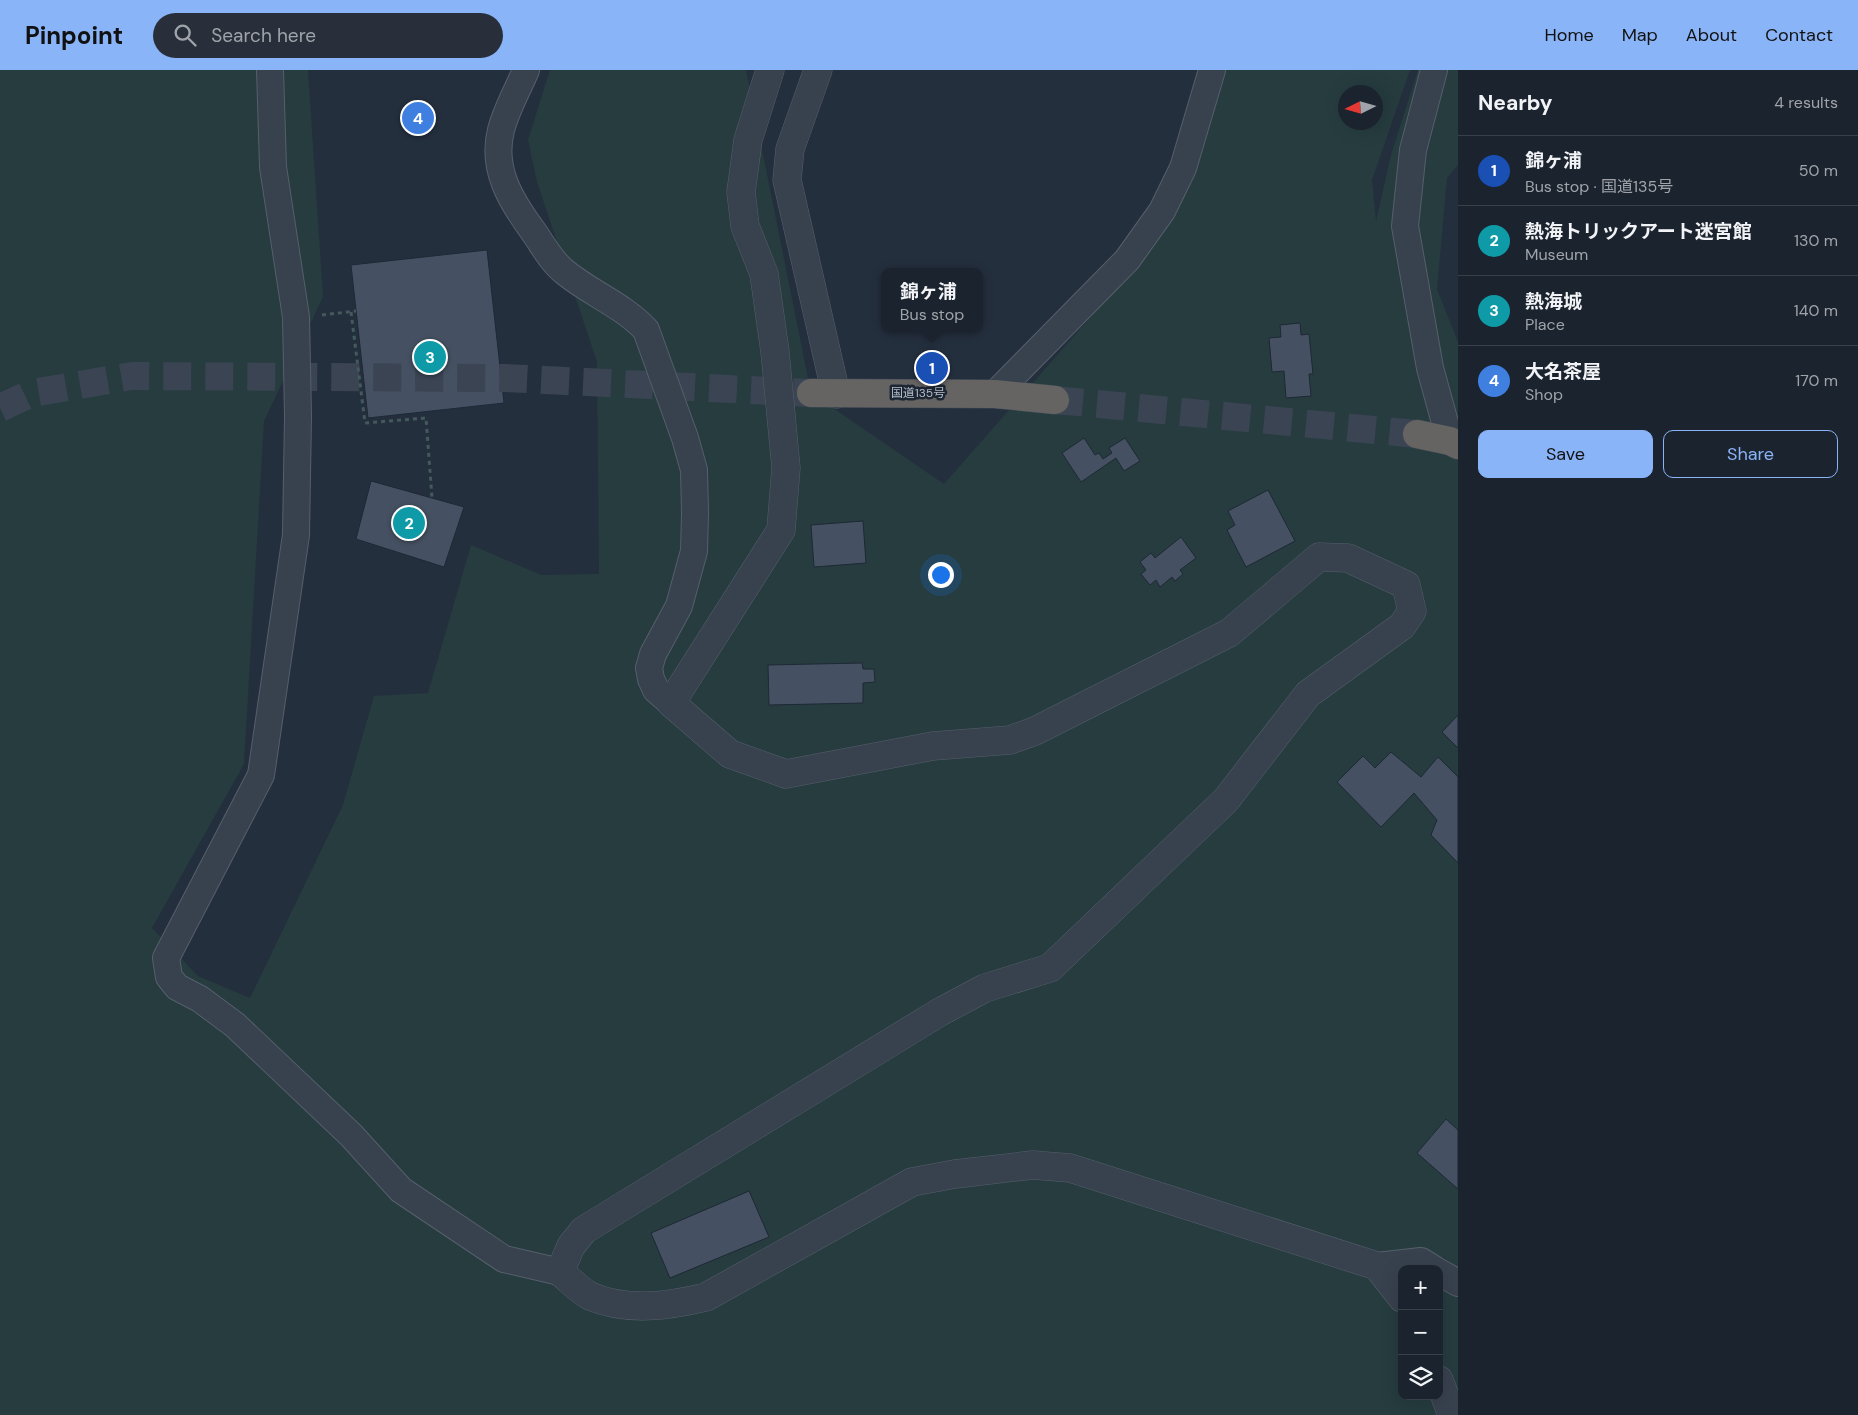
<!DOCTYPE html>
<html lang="en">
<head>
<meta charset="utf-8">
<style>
	body { margin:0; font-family:"DM Sans","Noto Sans JP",sans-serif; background:#282f3a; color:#f1f3f6 }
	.controls { position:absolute; right:15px; bottom:15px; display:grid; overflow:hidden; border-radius:10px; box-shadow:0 5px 20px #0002 }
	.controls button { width:45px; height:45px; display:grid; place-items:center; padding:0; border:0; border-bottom:1px solid #39404a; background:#1b232e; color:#f1f3f6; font:25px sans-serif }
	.compass { position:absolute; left:1338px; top:15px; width:45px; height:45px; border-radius:50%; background:#1b232e; box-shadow:0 5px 20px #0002; rotate:265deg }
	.you { position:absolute; left:940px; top:504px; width:18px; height:18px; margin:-12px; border:4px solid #fff; border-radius:50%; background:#1a73e8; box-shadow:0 0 0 8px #1a73e833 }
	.badge { display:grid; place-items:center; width:32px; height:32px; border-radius:50%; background:#8ab4f8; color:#fff; font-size:16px; font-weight:700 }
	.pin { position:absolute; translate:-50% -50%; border:2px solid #fff; box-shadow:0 1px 5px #0006 }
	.popup { position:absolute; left:881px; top:198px; width:102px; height:65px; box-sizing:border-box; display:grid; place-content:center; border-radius:10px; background:#1b232e; filter:drop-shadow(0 1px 4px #0005); font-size:16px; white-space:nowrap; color:#a0a4aa }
	.popup b { font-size:19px; color:#f1f3f6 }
	.popup::after { content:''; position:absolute; left:50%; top:100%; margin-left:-10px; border:10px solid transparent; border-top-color:#1b232e }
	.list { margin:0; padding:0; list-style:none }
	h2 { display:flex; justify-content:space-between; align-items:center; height:65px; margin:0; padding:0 20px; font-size:21px }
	h2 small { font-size:16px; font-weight:400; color:#a0a4aa }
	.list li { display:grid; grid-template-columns:32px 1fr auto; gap:15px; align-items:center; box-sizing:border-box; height:70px; padding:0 20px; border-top:1px solid #39404a }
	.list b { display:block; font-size:19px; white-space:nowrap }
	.list p { margin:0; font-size:16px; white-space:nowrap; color:#a0a4aa }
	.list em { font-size:16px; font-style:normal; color:#a0a4aa }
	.actions { display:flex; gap:10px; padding:15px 20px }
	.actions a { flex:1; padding:11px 0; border:1px solid #8ab4f8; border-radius:10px; text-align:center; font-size:18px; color:#8ab4f8 }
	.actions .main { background:#8ab4f8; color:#111 }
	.icon { flex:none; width:28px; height:28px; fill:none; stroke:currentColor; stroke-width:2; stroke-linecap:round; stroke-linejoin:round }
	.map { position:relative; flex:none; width:1458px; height:1345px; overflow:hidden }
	header { display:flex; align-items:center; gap:30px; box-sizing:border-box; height:70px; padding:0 25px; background:#8ab4f8; color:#111 }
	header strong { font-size:24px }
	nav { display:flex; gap:28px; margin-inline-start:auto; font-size:18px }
	.search { width:350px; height:45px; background:#282f3a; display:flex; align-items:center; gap:12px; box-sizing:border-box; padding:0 18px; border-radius:28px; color:#a0a4aa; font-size:19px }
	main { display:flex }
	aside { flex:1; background:#1b232e }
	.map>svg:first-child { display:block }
	.green { fill:#263c3f; fill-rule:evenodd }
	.building { fill:#455162; stroke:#1f2835 }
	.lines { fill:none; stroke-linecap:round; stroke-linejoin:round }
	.trunk-tunnel { stroke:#3a4453; stroke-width:28; stroke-dasharray:28 14; stroke-linecap:butt }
	.minor-casing { stroke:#565f6c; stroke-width:28 }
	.tertiary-casing { stroke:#565f6c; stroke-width:29 }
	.trunk-casing { stroke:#434c59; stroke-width:29 }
	.path { stroke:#44595c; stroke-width:3; stroke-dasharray:4 4; stroke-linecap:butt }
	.minor { stroke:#38414e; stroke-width:26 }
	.tertiary { stroke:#38414e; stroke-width:28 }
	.trunk { stroke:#656462; stroke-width:28 }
	.labels { text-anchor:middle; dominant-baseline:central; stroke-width:5; stroke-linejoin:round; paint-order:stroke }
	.street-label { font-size:12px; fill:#b4bcc9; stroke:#1d2633 }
</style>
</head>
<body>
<header>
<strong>Pinpoint</strong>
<div class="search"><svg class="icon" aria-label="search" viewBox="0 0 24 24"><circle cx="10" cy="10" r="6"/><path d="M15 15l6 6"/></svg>Search here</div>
<nav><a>Home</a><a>Map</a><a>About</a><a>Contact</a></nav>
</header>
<main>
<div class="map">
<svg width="1458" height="1345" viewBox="0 0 1458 1345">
	<rect width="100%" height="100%" fill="#242f3e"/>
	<!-- green -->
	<path class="green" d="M0,0H308L323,227L264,351L244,694L152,858L198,906L250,928L343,735L374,626L428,623L471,475L541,505L599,504L597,292L537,112L528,70L550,0H746L811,323L944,414L1131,201L1223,0H1410L1372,110L1376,151L1391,85L1418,0H1458V95L1447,108L1437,219L1458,272V1345H0ZM1346,22H1376V52H1346ZM1402,1199H1439V1326H1402Z"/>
	<!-- building -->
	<g class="building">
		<path d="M415,31L429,35L421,64L407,61Z"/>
		<path d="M487,180L504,333L368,348L351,195Z"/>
		<path d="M1300,253L1301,265L1309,264L1313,304H1309L1311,326L1286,328L1284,301L1272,302L1269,268L1281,267L1280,255Z"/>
		<path d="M1084,368L1095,385L1099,383L1103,389L1112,383L1109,378L1125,368L1140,391L1124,401L1116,388L1081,412L1062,383Z"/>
		<path d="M371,411L464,437L444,497L356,469Z"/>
		<path d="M1268,420L1295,471L1246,497L1227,460L1235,455L1228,441Z"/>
		<path d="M863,451L866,493L814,497L811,455Z"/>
		<path d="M1181,467L1196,488L1180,500L1183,504L1175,511L1172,507L1160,517L1156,510L1150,515L1141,504L1146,500L1140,492L1151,483L1155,488Z"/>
		<path d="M862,593L863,599H874L875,612L863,613V633L769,635L768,595Z"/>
		<path d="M1458,645V678L1442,662Z"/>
		<path d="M1391,682L1421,707L1438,687L1458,707V793L1431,765L1437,750L1414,723L1381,757L1337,712L1363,686L1375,698Z"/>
		<path d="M1446,1049L1458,1060V1119L1417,1083Z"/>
		<path d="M749,1121L769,1167L670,1208L651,1163Z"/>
	</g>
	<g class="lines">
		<!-- trunk-tunnel -->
		<g class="trunk-tunnel">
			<path d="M1055,330L1417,364"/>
			<path d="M0,338L32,323L132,306L505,308L811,323"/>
		</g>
		<!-- minor casing -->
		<g class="minor-casing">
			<g id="minor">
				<path d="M270,0L273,97L296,247L298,346L296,465L261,705L166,888L169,907L177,917L200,929L235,955L351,1065L401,1120L504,1189L560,1202"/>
				<path d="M526,0C518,19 506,40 501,60C491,99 511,131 533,161C543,175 552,193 566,203C592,224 624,236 646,260L685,368L694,400L695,443L694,481L679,536L653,584L649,598L651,609L656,620L671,633"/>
				<path d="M1434,0L1413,80L1405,156L1430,298L1450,371"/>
				<path d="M995,324L1127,190L1162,141L1183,98L1212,0"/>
				<path d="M1377,1196L1421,1191L1434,1199"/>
				<path d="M1439,1202L1458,1213"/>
			</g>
		</g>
		<!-- tertiary casing -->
		<g class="tertiary-casing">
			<g id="tertiary">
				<path d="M770,0L748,70L741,122L745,156L764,204L775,282L786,398L781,460L671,633L730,684L786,704L933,676L1010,670L1035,661L1229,563L1319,487L1348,488L1406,515L1412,541L1402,556L1308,624L1226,730L1050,898L985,918L940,942L584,1160L571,1176L560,1202C569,1209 580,1221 590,1226C627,1242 669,1236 706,1227L912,1112L955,1104L1033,1095L1070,1098L1377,1196L1402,1228"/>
				<path d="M818,0L790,79L787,110L836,324"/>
				<path d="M1439,1310L1452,1345"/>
			</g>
		</g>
		<!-- trunk casing -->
		<g class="trunk-casing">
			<g id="trunk">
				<path d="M811,323L995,324L1055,330"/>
				<path d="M1417,364L1450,371L1458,375"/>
			</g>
		</g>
		<!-- path -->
		<g class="path">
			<path d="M351,242L365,353L426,348L432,428"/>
			<path d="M322,245L356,241"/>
		</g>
		<!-- minor -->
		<use href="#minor" class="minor"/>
		<!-- tertiary -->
		<use href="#tertiary" class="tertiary"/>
		<!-- trunk -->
		<use href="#trunk" class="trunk"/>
	</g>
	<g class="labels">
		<!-- street labels -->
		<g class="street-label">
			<text x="918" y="323">国道135号</text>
		</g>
	</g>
</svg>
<div class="controls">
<button>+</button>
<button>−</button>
<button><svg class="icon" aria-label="layers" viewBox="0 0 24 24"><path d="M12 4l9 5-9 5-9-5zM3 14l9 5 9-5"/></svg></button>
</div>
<svg class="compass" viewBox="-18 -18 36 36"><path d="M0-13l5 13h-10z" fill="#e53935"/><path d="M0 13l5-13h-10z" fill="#a0a4aa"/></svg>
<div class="you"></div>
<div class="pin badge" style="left:932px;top:298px;background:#1a4fb4">1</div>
<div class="popup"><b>錦ヶ浦</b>Bus stop</div>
<div class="pin badge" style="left:409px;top:453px;background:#0f9aa8">2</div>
<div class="pin badge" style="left:430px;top:287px;background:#0f9aa8">3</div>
<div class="pin badge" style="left:418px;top:48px;background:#3f7fe0">4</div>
</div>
<aside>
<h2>Nearby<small>4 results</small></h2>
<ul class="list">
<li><span class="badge" style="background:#1a4fb4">1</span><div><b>錦ヶ浦</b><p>Bus stop · 国道135号</p></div><em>50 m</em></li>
<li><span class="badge" style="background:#0f9aa8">2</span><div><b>熱海トリックアート迷宮館</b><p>Museum</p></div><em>130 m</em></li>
<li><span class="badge" style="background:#0f9aa8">3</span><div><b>熱海城</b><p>Place</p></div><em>140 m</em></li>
<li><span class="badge" style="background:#3f7fe0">4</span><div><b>大名茶屋</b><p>Shop</p></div><em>170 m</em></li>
</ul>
<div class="actions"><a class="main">Save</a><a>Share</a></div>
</aside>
</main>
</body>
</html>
